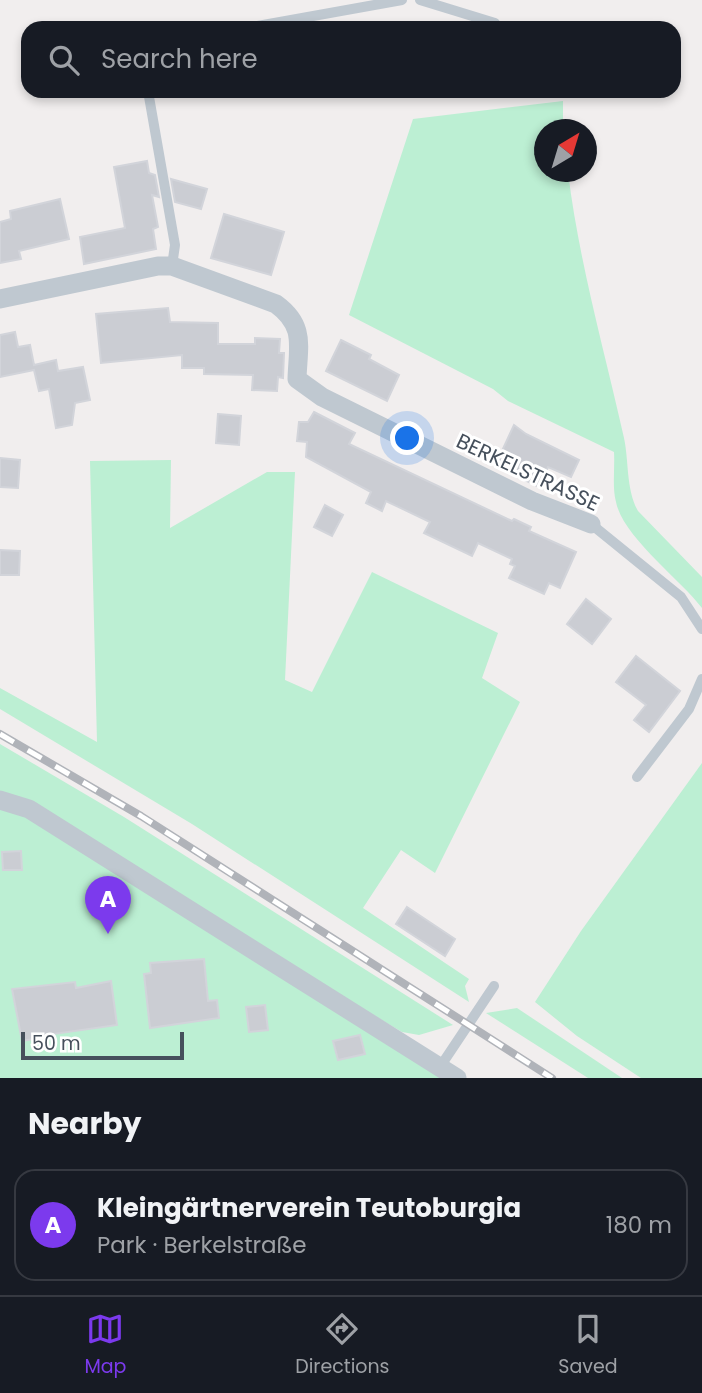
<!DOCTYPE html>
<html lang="en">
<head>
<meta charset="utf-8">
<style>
	body { margin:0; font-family:Poppins,sans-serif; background:#20242c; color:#f1f3f6 }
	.compass { position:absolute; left:534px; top:119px; width:63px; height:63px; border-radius:50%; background:#171b24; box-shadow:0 4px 10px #0003; rotate:38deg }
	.scale { position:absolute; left:21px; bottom:18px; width:163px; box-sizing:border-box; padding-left:7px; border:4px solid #46505c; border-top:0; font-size:19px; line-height:24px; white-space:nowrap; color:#46505c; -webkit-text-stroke:5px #fff; paint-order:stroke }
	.you { position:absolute; left:408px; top:439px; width:24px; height:24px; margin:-18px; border:5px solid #fff; border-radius:50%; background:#1a73e8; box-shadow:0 0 0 10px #1a73e833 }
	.badge { display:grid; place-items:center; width:46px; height:46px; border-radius:50%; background:#7c3aed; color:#fff; font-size:23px; font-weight:700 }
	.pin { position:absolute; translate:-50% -58px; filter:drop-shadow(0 2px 4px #0008) }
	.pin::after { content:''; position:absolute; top:37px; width:24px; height:21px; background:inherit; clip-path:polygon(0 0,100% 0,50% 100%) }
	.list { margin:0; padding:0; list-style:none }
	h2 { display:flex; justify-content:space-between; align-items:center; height:91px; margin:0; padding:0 28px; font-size:30px }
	h2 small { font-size:23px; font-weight:400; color:#9ea1a6 }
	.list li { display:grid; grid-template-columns:46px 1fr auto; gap:21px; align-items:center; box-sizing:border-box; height:112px; margin:0 14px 14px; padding:0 14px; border:2px solid #363941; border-radius:21px }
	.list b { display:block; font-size:26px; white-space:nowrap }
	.list p { margin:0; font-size:23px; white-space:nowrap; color:#9ea1a6 }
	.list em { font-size:23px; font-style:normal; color:#9ea1a6 }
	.icon { flex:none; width:38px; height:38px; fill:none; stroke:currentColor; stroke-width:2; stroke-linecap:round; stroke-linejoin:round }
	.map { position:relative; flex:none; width:702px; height:1078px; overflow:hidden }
	.search { position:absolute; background:#171b24; box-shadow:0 4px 10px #0003; left:21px; right:21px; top:21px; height:77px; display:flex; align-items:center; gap:18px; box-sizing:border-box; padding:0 24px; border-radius:21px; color:#9ea1a6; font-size:26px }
	.sheet { height:217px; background:#171b24 }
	nav { display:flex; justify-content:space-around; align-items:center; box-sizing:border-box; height:98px; border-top:2px solid #363941; background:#171b24; font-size:19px; color:#9ea1a6 }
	nav a { display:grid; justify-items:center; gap:4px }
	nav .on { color:#7c3aed }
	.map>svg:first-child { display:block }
	.green { fill:#bcefd3 }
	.building { fill:#cbcdd3; stroke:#d2d4da; stroke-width:2 }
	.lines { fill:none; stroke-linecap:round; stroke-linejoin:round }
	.lane { stroke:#bfc8d0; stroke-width:10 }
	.street { stroke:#bfc8d0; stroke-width:19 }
	.rail-casing { stroke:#b0b3b9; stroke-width:8 }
	.rail { stroke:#fff; stroke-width:5; stroke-dasharray:16; stroke-linecap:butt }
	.labels { text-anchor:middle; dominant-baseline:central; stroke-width:6; stroke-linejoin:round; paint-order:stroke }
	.street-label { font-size:21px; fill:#46505c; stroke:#fff }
</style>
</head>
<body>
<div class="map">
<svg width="702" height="1078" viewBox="0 0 702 1078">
	<rect width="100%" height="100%" fill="#f1eeee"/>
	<!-- green -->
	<g class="green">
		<path d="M563,101V129L544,130V172H568C579,262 604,349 624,438C629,461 626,490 638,511L702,577V608C681,580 623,537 616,502C612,487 615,468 614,452L508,401L493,389L349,315L413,119Z"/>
		<path d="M171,460L170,528L267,472H295L285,680L312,692L372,572L498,633L482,678L520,702L435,873L401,850L363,908L469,979L465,986L469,1002L192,824L0,709V688L97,742L90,461Z"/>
		<path d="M0,744L124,817L453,1025L419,1035L402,1032L0,795Z"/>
		<path d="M702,763V1078H641L577,1036L535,1002L581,931Z"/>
		<path d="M0,807L26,816L444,1078H0Z"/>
		<path d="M517,1008L622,1078H588L486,1013Z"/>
	</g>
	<!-- building -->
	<g class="building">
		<path d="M147,161L149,173L155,175L159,197L152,195L158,227L153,229L156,249L84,264L80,237L125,228L114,167Z"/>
		<path d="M171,179L207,189L201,209L175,202Z"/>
		<path d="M60,199L69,239L19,251L21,259L0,263V222L11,219L10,211Z"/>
		<path d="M224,214L284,232L271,275L211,258Z"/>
		<path d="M168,308L170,322L218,323V344H255V338L280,339L279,353H284L283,378L278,377L277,391L252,390L253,375L204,374V368H182V355L101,363L96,314Z"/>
		<path d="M15,332L18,347L30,345L34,365L56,360L58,371L83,367L90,400L75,403L72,425L56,428L49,389L39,391L34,370L0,377V335Z"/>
		<path d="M341,340L371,355L369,359L399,375L387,401L326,371Z"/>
		<path d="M314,412L355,433L349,444L512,521L514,519L531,527L529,531L576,552L560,588L549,583L544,594L509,578L515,566L510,564L512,559L478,543L472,556L424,533L430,522L386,501L382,511L366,503L371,492L306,457L307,442L297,441L299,422H308Z"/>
		<path d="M218,414L241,416L239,445L216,443Z"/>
		<path d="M514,425L526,434L579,460L571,477L548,467L539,487L495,466Z"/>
		<path d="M0,458L20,460L18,488L0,487Z"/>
		<path d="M325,505L343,515L332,536L314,527Z"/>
		<path d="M0,550L20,551L19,575H0Z"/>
		<path d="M586,599L611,619L592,644L567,624Z"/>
		<path d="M636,656L680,691L649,732L634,720L646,705L616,682Z"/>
		<path d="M21,851L22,870H3L2,852Z"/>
		<path d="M407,907L455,939L445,956L396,924Z"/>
		<path d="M204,959L208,1001L217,1000L219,1018L150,1028L144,974L151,973L150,963Z"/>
		<path d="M111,981L117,1025L39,1036V1038L22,1041L12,989L75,982L76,988Z"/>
		<path d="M265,1005L268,1030L249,1032L246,1007Z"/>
		<path d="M360,1035L365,1054L338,1060L333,1041Z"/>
	</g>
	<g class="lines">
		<!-- lane -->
		<g class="lane">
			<path d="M420,0L495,23"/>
			<path d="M246,28L402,0"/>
			<path d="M148,91L175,245L172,266"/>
			<path d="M591,524L681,597L702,629"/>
			<path d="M637,777L689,709L702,679"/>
			<path d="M440,1067L494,986"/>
		</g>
		<!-- street -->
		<g class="street">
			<path d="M0,299L158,266H172L276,304C306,326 298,346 297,379L322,397L532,501L591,524"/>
			<path d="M0,800L29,809L457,1078"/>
		</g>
		<!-- rail casing -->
		<g class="rail-casing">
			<path id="rail" d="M0,734L141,816L552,1078"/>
		</g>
		<!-- rail -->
		<use href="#rail" class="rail"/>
	</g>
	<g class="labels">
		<!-- street labels -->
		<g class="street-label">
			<text transform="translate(528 472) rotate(25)">BERKELSTRASSE</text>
		</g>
	</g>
</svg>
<svg class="compass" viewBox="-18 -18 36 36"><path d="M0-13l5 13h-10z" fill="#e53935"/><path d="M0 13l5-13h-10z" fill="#9ea1a6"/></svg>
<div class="scale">50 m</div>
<div class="you"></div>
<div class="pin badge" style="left:108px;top:934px">A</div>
<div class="search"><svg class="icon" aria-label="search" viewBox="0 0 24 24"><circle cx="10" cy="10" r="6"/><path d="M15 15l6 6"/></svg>Search here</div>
</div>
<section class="sheet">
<h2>Nearby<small></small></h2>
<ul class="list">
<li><span class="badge">A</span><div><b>Kleingärtnerverein Teutoburgia</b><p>Park · Berkelstraße</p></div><em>180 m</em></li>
</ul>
</section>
<nav>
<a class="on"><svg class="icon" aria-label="map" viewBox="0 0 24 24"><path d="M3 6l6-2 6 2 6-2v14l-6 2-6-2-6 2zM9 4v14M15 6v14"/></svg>Map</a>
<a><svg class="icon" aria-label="directions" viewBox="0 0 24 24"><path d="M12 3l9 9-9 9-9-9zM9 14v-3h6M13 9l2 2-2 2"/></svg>Directions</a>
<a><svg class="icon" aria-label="saved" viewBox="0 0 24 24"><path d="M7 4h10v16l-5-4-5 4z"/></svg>Saved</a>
</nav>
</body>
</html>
